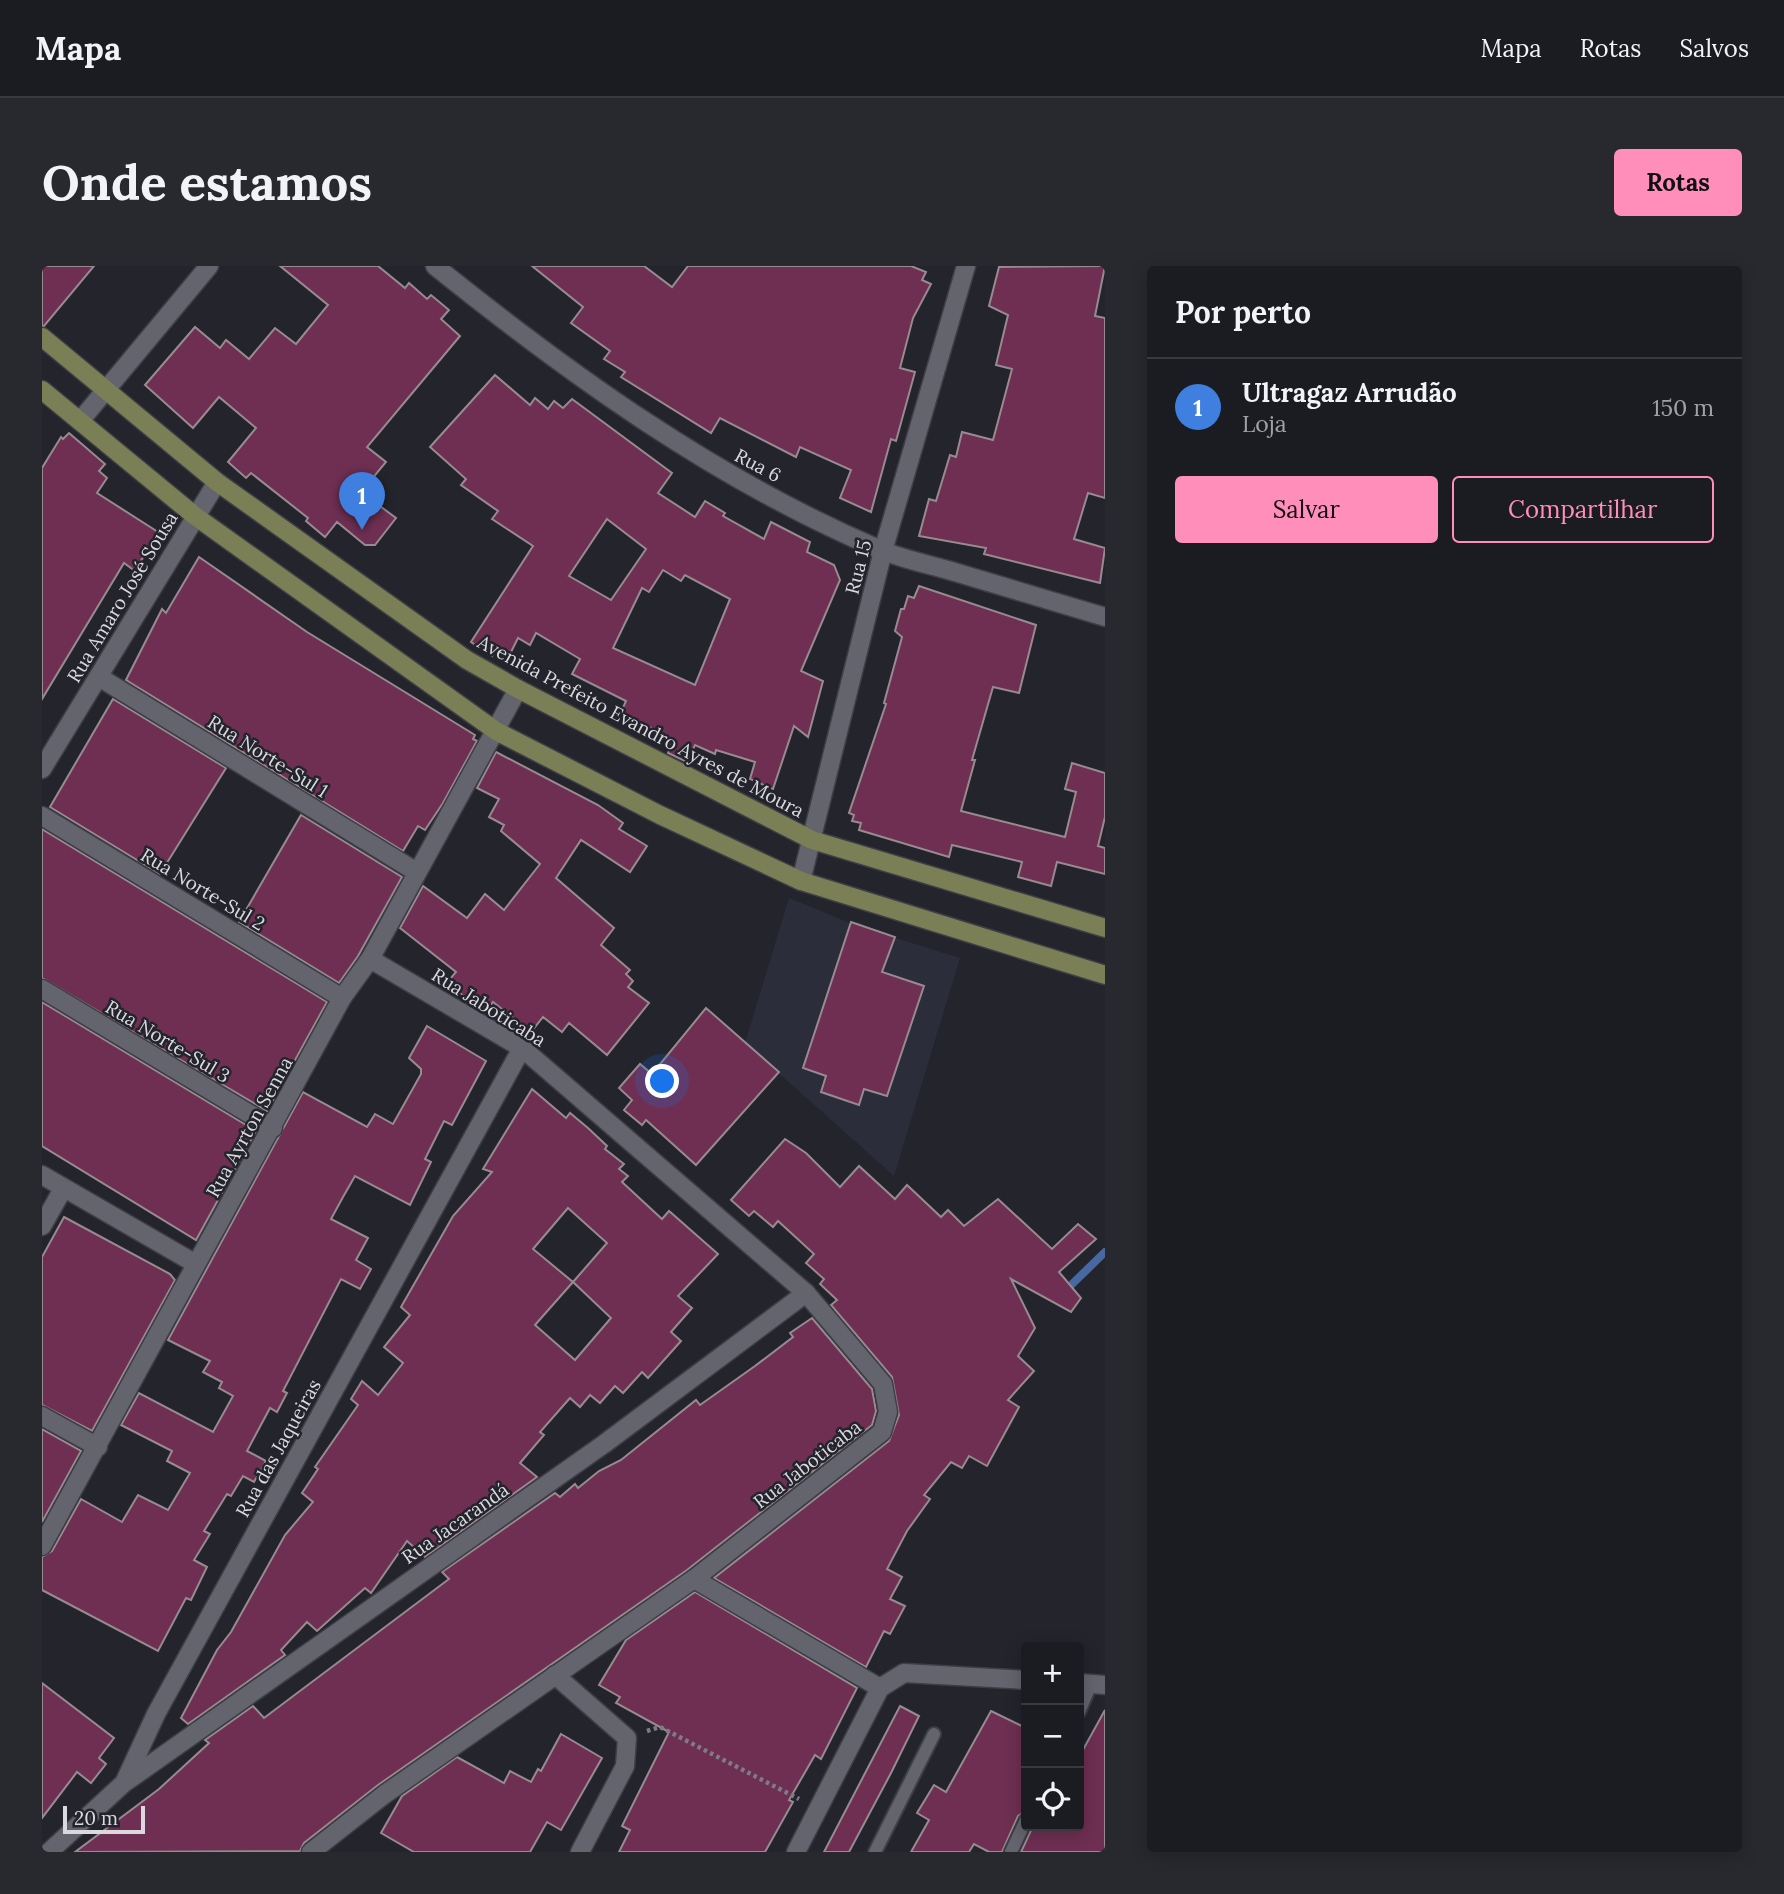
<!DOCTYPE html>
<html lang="pt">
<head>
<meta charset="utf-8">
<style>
	body { margin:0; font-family:Lora,serif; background:#28282f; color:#f1f3f6 }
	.controls { position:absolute; right:21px; bottom:21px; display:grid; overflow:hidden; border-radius:7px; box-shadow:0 4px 18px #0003 }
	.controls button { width:63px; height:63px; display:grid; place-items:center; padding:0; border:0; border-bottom:2px solid #393940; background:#1b1b22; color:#f1f3f6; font:35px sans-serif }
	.scale { position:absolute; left:21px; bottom:18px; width:82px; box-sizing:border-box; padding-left:7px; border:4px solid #d9d9df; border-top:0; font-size:19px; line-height:24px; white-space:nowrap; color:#d9d9df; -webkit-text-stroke:5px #24242d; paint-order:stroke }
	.you { position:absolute; left:621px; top:816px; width:24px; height:24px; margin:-18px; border:5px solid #fff; border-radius:50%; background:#1a73e8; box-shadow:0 0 0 10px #1a73e833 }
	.badge { display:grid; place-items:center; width:46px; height:46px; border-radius:50%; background:#ff8eba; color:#fff; font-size:23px; font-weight:700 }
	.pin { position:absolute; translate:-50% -58px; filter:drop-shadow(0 2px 4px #0008) }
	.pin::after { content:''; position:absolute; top:37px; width:24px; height:21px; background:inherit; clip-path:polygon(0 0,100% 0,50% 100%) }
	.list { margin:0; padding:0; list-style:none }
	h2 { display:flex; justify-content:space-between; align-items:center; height:91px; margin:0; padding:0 28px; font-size:30px }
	h2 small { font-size:23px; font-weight:400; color:#a0a1a5 }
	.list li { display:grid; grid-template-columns:46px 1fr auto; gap:21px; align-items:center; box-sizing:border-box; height:98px; padding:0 28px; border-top:2px solid #393940 }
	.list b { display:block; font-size:26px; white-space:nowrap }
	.list p { margin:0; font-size:23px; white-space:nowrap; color:#a0a1a5 }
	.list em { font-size:23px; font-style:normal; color:#a0a1a5 }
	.actions { display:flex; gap:14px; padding:21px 28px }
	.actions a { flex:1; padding:16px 0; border:2px solid #ff8eba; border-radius:7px; text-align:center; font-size:24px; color:#ff8eba }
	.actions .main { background:#ff8eba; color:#111 }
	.icon { flex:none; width:38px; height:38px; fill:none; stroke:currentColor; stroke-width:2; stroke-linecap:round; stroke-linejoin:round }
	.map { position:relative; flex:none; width:1063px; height:1586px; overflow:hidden; border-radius:7px }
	header { display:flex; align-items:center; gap:42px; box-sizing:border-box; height:98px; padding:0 35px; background:#1b1b22; border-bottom:2px solid #393940 }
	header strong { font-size:33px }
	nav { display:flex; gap:38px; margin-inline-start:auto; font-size:24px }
	.intro { display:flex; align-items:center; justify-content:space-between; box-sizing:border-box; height:168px; padding:0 42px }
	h1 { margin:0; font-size:49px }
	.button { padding:18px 32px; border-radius:7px; background:#ff8eba; color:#111; font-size:24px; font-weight:700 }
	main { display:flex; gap:42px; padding:0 42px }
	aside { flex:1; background:#1b1b22; border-radius:7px; box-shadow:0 4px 18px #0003 }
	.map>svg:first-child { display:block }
	.built { fill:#2c2d3a }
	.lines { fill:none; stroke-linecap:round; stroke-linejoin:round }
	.stream { stroke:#4768a1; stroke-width:8 }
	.building { fill:#6e2f52; stroke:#978b90; stroke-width:2; fill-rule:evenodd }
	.lane-casing { stroke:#3e3e45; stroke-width:16 }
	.street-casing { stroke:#3e3e45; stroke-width:21 }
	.secondary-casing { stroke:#3e3e45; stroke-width:21 }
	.path { stroke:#7d7d84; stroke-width:4.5; stroke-dasharray:3.5 3.5; stroke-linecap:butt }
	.lane { stroke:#63646e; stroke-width:12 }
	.street { stroke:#63646e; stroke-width:18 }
	.secondary { stroke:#7b7f56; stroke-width:18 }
	.labels { text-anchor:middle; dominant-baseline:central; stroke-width:5; stroke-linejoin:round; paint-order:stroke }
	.street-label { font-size:19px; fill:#d9d9df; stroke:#24242d }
</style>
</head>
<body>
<header>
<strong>Mapa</strong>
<nav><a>Mapa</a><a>Rotas</a><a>Salvos</a></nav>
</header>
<div class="intro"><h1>Onde estamos</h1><a class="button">Rotas</a></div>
<main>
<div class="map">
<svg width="1063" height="1586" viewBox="0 0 1063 1586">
	<rect width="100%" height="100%" fill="#24242d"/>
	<!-- built -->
	<path class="built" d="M747,632L815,660L918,692L852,910L703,777Z"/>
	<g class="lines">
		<!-- stream -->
		<path class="stream" d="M1022,1026L1063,986"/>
	</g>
	<!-- building -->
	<g class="building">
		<path d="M0,0H52L2,60H0Z"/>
		<path d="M238,0H336L363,22L367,17L385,33L389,29L407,44L399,53L418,70L325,181L344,196L319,226L354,252L333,279H323L295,256L283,271L264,255L266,252L209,207L204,212L186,196L214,162L177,131L151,162L103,119L153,61L178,82L184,74L207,93L233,62L254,78L286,39Z"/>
		<path d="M490,0H602L630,21L646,0H869L884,6L880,14L889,18L871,52L858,102L873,106L854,175L849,173L829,246L798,232L809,204L758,181L754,191L678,152L669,167L579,111L583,106L562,93L568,85L529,57L541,41Z"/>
		<path d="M1063,0L1053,50L1063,52V232L1046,227L1032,273L1063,282L1058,317L942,288L944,282L877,270L887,233L894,235L908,189L914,191L920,166L951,174L970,103L954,99L966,49L947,40L957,1Z"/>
		<path d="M453,109L488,139L493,132L506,143L512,135L521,142L530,133L630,207L616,227L653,251L663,235L683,247L681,250L722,273L729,256L768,276L765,286L792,299L798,314L759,405L781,415L766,471L752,460L731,523L708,513L713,496L674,484L673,488L653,479L645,496L626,487L631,474L579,446L584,435L530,408L538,393L494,367L488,379L476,372L465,394L452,386L450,390L429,376L491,280L450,253L456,245L419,219L424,213L388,181ZM565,253L604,283L569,334L527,310ZM621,304L639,315L643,309L688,333L653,419L571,382L600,322L607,326Z"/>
		<path d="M27,167L63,198L57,205L65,212L55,227L116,266L93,305L82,297L0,433V202L19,171L21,173Z"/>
		<path d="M157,291L265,366L433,469L431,473L435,475L401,537L383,564L376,560L361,585L84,414L120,343L124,347Z"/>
		<path d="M877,320L994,359L977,427L951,421L930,494H933L919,545L1023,571L1034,526L1023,523L1030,497L1063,507V551L1056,580L1063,582V608L1015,596L1009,620L976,611L980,596L910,579L907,591L817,564L819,557L810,555L812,549L807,547L844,438L842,437L860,371L853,365L859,343H862L866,330L872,332Z"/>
		<path d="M71,433L184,502L118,608L8,541Z"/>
		<path d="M454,486L556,539L581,557L577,563L605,580L588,606L539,574L514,612L572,662L559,679L588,704L584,708L591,715L586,721L607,737L565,789L527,757L520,766L501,751L489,766L451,736L446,743L403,719L414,706L358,662L381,620L425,652L443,628L462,644L498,598L459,565L462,559L447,551L457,533L435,522Z"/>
		<path d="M259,549L360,611L316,690L297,717L197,656Z"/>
		<path d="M0,563L285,736L225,845L0,712Z"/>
		<path d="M809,656L853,671L840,706L882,720L845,830L822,823L817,839L779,826L784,810L761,802Z"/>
		<path d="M0,736L214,865L154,974L0,880Z"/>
		<path d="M664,742L737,806L654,899L604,854L600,859L582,844L590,834L577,822L598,798L610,808Z"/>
		<path d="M385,760L444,795L410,859L402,855L383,893L389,896L368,939L313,910L301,931L289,953L326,972L314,994L329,1003L318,1023L299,1013L241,1125L245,1127L235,1146L228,1142L205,1185L224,1195L212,1216L201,1210L189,1230L185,1228L162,1265L168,1268L152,1294L165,1301L149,1334L144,1332L116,1385L0,1324V1291L10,1285L39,1233L80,1256L96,1229L126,1244L148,1207L125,1195L130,1185L79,1159L97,1127L171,1166L191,1130L177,1122L180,1116L161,1106L168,1095L126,1074L261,826L325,861L333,848L351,858L379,808V803L367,792Z"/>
		<path d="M490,823L524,852L528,847L546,862L565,880L563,883L582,898L577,903L586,910L580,916L620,953L627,945L676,988L636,1030L650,1042L629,1066L639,1075L606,1112L600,1106L581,1127L573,1120L558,1137L548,1129L538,1141L528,1132L498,1166L502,1169L478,1197L495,1211L383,1291L365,1275L329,1327L323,1322L275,1365L265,1356L239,1384L243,1389L146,1458L139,1452L175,1384L189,1366L243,1269L271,1236L260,1227L276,1203L273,1201L316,1139L309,1133L320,1115L336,1129L361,1097L342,1081L368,1049L359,1041L411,950L450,906L441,903ZM526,942L565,977L531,1016L491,983ZM531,1016L569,1052L533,1094L493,1059Z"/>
		<path d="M743,873L764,887L798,921L817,900L853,933L865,919L899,951L906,944L922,960L956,933L1010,983L1036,958L1054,973L1017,1006L1039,1032L1029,1046L969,1013L993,1062L976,1090L992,1105L966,1134L977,1141L945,1200L927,1190L920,1202L909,1196L882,1229L888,1233L865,1265L845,1303L860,1311L848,1333L863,1340L848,1368L842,1365L824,1401L672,1312L847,1175L857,1149L850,1111L789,1039L795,1034L778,1018L782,1013L764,997L772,988L736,955L731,961L712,945L707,950L689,934Z"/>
		<path d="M22,951L128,1008L133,1014L50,1165L0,1139V991Z"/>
		<path d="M770,1052L830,1123L834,1145L830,1159L645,1304L336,1519L262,1577L258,1585L33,1586L117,1523L167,1477L163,1474L211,1440L222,1452L407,1313L400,1306L513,1227L518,1231L533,1218L536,1222L557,1205L579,1194L654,1134L658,1139L713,1100L751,1071L748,1067Z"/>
		<path d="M0,1163L39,1185L0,1256Z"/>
		<path d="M653,1326L815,1422L779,1493L773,1489L747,1534L751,1536L723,1586H577L588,1564L580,1560L627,1466L574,1437L578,1431L557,1419L584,1374Z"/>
		<path d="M0,1417L72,1472L57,1492L64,1498L49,1517L35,1506L0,1552Z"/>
		<path d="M858,1440L877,1450L849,1507L807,1586H782Z"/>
		<path d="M1063,1444V1586H979L991,1560H1037V1491Z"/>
		<path d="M949,1445L984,1462V1545L976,1550L960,1586H947L932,1578L927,1586H869L887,1554L875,1547L892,1519L904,1526Z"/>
		<path d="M519,1468L560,1492L519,1564L505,1556L488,1586H372L339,1567L360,1530L415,1491L462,1517L468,1505L489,1516L496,1503L499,1505Z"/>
	</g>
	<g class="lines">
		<!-- lane casing -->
		<g class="lane-casing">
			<g id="lane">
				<path d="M1037,1446L1049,1418"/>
				<path d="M833,1586L892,1468"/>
				<path d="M969,1586L984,1554"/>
			</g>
		</g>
		<!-- street casing -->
		<g class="street-casing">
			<g id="street">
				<path d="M393,0C530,110 676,215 839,284C863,294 890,299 916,307C965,322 1014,336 1063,351"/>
				<path d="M38,155L167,0"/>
				<path d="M57,411L373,605"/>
				<path d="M0,503L175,216"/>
				<path d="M0,550L300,732"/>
				<path d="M759,615L841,285L924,0"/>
				<path d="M0,723L231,862"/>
				<path d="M0,909L154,998"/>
				<path d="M0,960L21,923"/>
				<path d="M0,1150L56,1181"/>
				<path d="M0,1280L300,732L328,693L476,423"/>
				<path d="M652,1313L838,1422"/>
				<path d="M513,1409L585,1472L583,1500L538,1586"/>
				<path d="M1037,1417L1063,1419"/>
				<path d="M85,1515L562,1178L764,1027"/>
				<path d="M7,1586L82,1517L114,1448L480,782"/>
				<path d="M269,1586L343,1528L652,1313L840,1166L846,1146L841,1118L764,1027L480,782L328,693"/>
				<path d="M754,1586L838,1422L862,1407L984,1414"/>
			</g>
		</g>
		<!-- secondary casing -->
		<g class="secondary-casing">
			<g id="secondary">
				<path d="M0,71L175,216L425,394L476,423L770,574L1063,662"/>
				<path d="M0,124L153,250L454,465L618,549L759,615L1063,709"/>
			</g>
		</g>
		<!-- path -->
		<path class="path" d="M605,1465L618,1461L757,1533"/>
		<!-- lane -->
		<use href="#lane" class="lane"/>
		<!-- street -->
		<use href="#street" class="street"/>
		<!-- secondary -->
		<use href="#secondary" class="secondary"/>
	</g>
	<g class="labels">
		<!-- street labels -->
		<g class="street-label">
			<text transform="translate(716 199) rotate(28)">Rua 6</text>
			<text transform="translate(816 301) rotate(-76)">Rua 15</text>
			<text transform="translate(80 331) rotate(-59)">Rua Amaro José Sousa</text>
			<text transform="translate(599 460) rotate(28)">Avenida Prefeito Evandro Ayres de Moura</text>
			<text transform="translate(226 490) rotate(32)">Rua Norte-Sul 1</text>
			<text transform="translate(161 623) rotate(31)">Rua Norte-Sul 2</text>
			<text transform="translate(447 741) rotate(32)">Rua Jaboticaba</text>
			<text transform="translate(126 775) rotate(31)">Rua Norte-Sul 3</text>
			<text transform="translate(207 861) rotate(-61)">Rua Ayrton Senna</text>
			<text transform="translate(236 1182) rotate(-61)">Rua das Jaqueiras</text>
			<text transform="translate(765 1198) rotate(-38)">Rua Jaboticaba</text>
			<text transform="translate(413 1257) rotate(-35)">Rua Jacarandá</text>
		</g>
	</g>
</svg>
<div class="controls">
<button>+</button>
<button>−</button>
<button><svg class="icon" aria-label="locate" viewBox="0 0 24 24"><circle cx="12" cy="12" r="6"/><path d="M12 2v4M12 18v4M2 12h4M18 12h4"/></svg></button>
</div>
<div class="scale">20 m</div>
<div class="you"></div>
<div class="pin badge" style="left:320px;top:264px;background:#3f7fe0">1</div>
</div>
<aside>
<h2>Por perto<small></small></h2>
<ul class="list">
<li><span class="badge" style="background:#3f7fe0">1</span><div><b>Ultragaz Arrudão</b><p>Loja</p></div><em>150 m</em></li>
</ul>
<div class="actions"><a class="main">Salvar</a><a>Compartilhar</a></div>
</aside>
</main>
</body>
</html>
